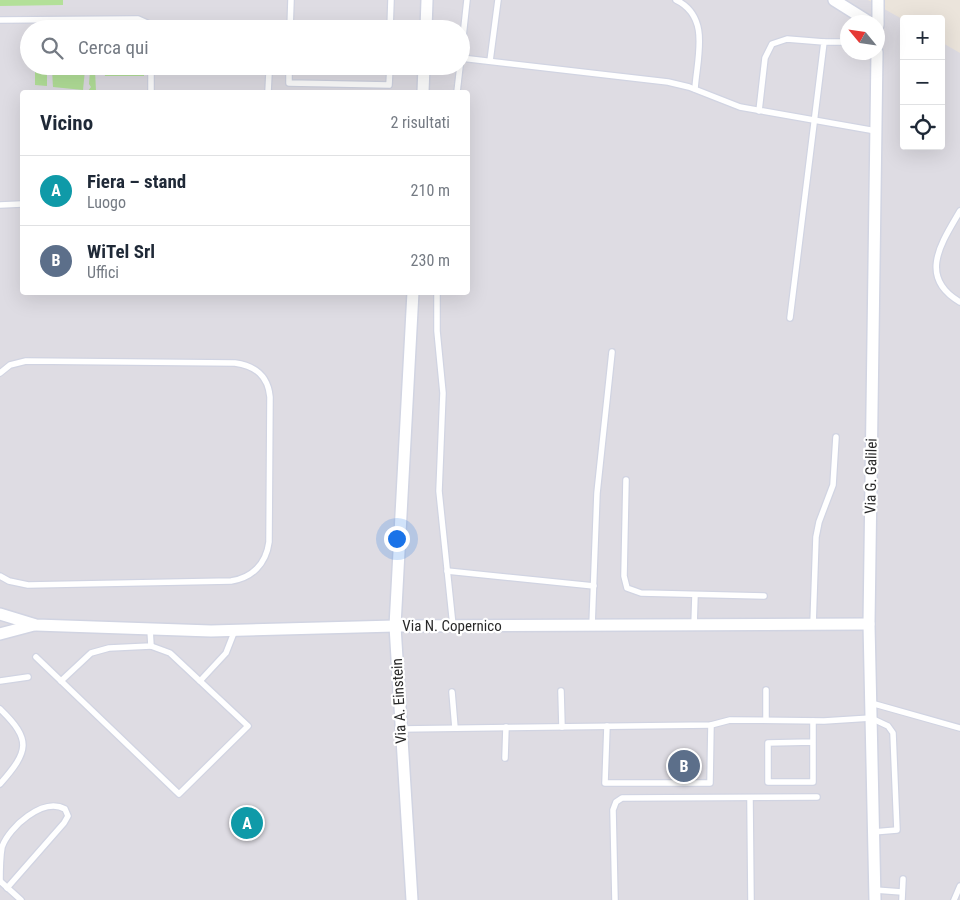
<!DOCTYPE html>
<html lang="it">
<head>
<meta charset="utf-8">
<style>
	body { margin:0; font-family:"Roboto Condensed",sans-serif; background:#f6f6f7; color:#1f2937 }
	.controls { position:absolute; right:15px; top:15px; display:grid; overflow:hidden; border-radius:5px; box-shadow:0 5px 20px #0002 }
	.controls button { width:45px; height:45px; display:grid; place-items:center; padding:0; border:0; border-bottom:1px solid #e0e1e3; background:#fff; color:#1f2937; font:25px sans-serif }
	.compass { position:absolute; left:840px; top:15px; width:45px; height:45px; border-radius:50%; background:#fff; box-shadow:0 5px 20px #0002; rotate:299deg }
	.you { position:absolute; left:396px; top:538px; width:18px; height:18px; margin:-12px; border:4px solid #fff; border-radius:50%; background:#1a73e8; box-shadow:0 0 0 8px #1a73e833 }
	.badge { display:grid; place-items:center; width:32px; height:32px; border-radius:50%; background:#3f65f4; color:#fff; font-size:16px; font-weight:700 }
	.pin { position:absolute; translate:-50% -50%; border:2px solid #fff; box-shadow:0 1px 5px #0006 }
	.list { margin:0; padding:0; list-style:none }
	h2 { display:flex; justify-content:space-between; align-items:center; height:65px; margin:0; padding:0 20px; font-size:21px }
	h2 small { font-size:16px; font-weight:400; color:#747a83 }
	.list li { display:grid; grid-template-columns:32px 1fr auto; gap:15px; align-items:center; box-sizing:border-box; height:70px; padding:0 20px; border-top:1px solid #e0e1e3 }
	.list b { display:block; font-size:19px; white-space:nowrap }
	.list p { margin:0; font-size:16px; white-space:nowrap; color:#747a83 }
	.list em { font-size:16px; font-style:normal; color:#747a83 }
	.icon { flex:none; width:28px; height:28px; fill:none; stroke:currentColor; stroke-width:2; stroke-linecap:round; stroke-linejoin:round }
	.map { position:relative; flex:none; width:960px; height:900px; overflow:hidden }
	.search { position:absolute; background:#fff; box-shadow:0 5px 20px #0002; left:20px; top:20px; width:450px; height:55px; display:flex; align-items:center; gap:12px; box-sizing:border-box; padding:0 18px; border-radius:28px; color:#747a83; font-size:19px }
	.panel { position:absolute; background:#fff; box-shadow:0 5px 20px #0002; left:20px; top:90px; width:450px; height:205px; border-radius:5px }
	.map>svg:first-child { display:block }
	.industrial { fill:#dedce3; fill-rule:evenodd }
	.green { fill:#b3e099 }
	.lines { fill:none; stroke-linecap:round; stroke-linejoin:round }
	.service-casing { stroke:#d1d4e2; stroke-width:8 }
	.minor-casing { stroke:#d1d4e2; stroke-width:14 }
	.service { stroke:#fff; stroke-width:5.5 }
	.minor { stroke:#fff; stroke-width:11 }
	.labels { text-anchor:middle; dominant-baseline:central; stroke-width:4.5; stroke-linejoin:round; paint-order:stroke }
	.street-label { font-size:15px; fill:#292929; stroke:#fff }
</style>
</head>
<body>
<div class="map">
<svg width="960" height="900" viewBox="0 0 960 900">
	<rect width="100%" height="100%" fill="#ebe4db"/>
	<!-- industrial -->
	<path class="industrial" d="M0,0H868L904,20V146H941V42L960,53V900H0ZM848,22H878V52H848ZM29,29H461V66H29ZM22,92H468V292H22Z"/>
	<!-- green -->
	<g class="green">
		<path d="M0,0H63V5L0,6Z"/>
		<path d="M35,68L47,69V86L35,85Z"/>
		<path d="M144,69V76H105L104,70Z"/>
		<path d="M52,70H85L83,90L53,87Z"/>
		<path d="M90,70H95L96,91H88L91,87L89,84Z"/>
	</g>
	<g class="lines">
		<!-- service casing -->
		<g class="service-casing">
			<g id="service">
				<path d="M676,0C711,17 697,57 695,89"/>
				<path d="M0,20L138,19L147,23L151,29"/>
				<path d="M290,29L291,0"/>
				<path d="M390,29L391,0"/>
				<path d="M824,42H848"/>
				<path d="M461,55L467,0"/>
				<path d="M461,58L668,82L689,87L740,107L876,131"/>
				<path d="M490,61L498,0"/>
				<path d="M151,66V92"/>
				<path d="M266,66L269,73L268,92"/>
				<path d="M289,66V83L389,85L390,66"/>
				<path d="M457,92L460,66"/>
				<path d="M759,111L765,58L772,44L787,39L824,42L790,318"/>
				<path d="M0,205L22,204"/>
				<path d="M960,211C942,242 917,277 960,302"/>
				<path d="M437,292V331L443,393L439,491L453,626"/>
				<path d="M0,373L10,365L26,361L235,363C256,366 268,376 270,397L269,542C266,564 252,578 231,581L28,585L9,581L0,576"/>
				<path d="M626,480L624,576L627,588L641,593L764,596"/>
				<path d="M447,571L594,586"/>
				<path d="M813,625L816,537L819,522L833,485L836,437"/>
				<path d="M592,626L597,493L612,352"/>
				<path d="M694,626L695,595"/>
				<path d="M36,657L179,794L248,726L170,653L151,646"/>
				<path d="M0,681L28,677"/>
				<path d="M61,681L91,653L109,648L151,646L150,629"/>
				<path d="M200,681L226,653L235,630"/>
				<path d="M766,690V720"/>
				<path d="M561,691L562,727"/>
				<path d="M452,692L455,728"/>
				<path d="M871,703L960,728"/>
				<path d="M0,709C32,740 29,751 0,784"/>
				<path d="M607,726L605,783H710L711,725"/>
				<path d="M401,729L711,725L730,720L824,721L871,718L888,726L893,733L897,830L873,832"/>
				<path d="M813,742L768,743V782H813V721"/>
				<path d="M505,758L506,727"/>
				<path d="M750,799L751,900"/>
				<path d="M0,881L21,900"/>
				<path d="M0,882C0,870 0,858 2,847C9,827 43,797 65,809L68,816L64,823L7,888"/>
				<path d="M875,890L902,892"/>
				<path d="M615,900L613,810L616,802L622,798L817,797"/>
				<path d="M902,900L903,879"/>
				<path d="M954,900L960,886"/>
			</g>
		</g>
		<!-- minor casing -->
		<g class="minor-casing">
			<g id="minor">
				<path d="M834,0L869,22"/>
				<path d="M878,25V0"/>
				<path d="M426,29L427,0"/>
				<path d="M423,92L424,66"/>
				<path d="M0,614L36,625L211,631L395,626L869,624"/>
				<path d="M0,634L34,625"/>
				<path d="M412,900L395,626L413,292"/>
				<path d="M875,900L869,624L877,52"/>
			</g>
		</g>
		<!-- service -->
		<use href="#service" class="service"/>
		<!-- minor -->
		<use href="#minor" class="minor"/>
	</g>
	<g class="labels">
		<!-- street labels -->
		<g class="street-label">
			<text transform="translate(871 476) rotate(-89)">Via G. Galilei</text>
			<text x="452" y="626">Via N. Copernico</text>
			<text transform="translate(399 701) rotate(-93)">Via A. Einstein</text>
		</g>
	</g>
</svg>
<div class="controls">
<button>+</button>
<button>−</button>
<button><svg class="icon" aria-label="locate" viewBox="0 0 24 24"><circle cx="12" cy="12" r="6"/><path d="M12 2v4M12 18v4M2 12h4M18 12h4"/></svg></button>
</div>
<svg class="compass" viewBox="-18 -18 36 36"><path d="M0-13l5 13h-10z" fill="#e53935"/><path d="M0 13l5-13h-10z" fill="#747a83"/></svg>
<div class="you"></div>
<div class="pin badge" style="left:247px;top:823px;background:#0f9aa8">A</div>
<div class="pin badge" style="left:684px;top:766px;background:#5c6f8a">B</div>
<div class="search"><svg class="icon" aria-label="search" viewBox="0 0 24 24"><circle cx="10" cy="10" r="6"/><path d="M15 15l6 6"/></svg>Cerca qui</div>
<section class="panel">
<h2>Vicino<small>2 risultati</small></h2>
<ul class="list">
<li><span class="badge" style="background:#0f9aa8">A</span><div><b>Fiera – stand</b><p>Luogo</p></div><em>210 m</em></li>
<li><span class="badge" style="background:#5c6f8a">B</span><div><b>WiTel Srl</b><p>Uffici</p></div><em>230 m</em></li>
</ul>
</section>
</div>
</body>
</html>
